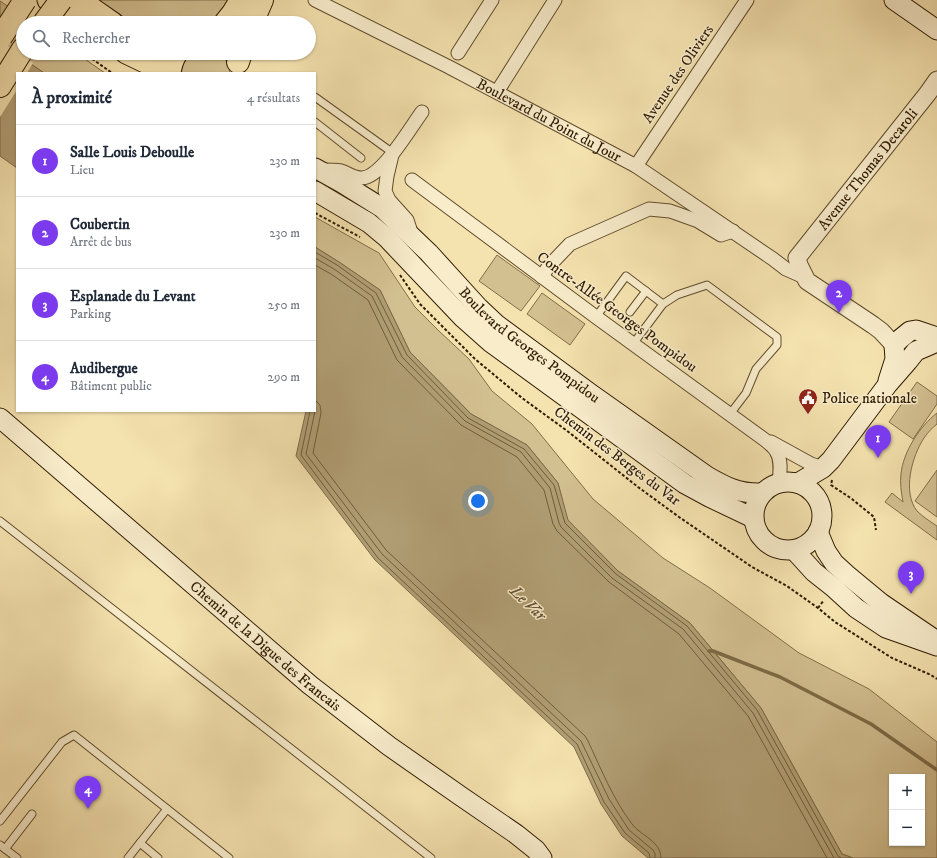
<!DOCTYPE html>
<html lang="fr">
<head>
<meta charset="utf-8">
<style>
	body { margin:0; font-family:"IM FELL DW Pica",serif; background:#f6f6f7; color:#1f2937 }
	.controls { position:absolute; right:12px; bottom:12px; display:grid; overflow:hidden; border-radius:0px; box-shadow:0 1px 3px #0004 }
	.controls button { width:36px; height:36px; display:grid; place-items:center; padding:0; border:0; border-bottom:1px solid #e0e1e3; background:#fff; color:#1f2937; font:20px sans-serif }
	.you { position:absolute; left:478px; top:501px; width:14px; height:14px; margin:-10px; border:3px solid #fff; border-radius:50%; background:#1a73e8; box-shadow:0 0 0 6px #1a73e833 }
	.badge { display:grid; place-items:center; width:26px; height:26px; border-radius:50%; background:#7c3aed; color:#fff; font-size:13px; font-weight:700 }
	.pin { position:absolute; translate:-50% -33px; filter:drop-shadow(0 1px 2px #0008) }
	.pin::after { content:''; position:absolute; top:21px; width:14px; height:12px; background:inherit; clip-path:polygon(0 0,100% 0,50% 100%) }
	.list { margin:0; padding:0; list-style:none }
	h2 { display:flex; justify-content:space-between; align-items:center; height:52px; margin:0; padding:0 16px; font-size:17px }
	h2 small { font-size:13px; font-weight:400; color:#747a83 }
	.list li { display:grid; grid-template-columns:26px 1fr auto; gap:12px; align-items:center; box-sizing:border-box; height:72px; padding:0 16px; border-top:1px solid #e0e1e3 }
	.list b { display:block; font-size:15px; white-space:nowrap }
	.list p { margin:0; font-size:13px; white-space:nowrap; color:#747a83 }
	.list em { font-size:13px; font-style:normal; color:#747a83 }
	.icon { flex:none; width:22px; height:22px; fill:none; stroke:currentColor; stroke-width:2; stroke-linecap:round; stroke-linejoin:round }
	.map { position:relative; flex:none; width:937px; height:858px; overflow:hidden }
	.search { position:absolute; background:#fff; box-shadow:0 1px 3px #0004; left:16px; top:16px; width:300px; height:44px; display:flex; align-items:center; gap:10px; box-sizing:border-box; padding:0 14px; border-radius:22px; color:#747a83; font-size:15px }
	.panel { position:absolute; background:#fff; box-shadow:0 1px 3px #0004; left:16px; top:72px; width:300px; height:340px; border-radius:0px }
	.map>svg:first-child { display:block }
	.green { fill:#d3c091; stroke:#816e49; fill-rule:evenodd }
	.water { fill:#b19e74; stroke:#7d6a46 }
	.pier { fill:#f4e2af }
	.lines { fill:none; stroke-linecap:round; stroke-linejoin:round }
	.shore { stroke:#705c3a; stroke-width:1 }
	.stream { stroke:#7d6a46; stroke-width:3.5 }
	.service-casing { stroke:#604d2c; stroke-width:9 }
	.minor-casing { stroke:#604d2c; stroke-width:15 }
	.tertiary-casing { stroke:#604d2c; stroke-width:19 }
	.secondary-casing { stroke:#2f1b01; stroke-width:21 }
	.primary-casing { stroke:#2f1b01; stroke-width:23 }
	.motorway-casing { stroke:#2f1b01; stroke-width:24 }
	.path { stroke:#2f1b01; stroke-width:2; stroke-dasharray:3 2; stroke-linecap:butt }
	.service { stroke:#f8eccb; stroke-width:7 }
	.minor { stroke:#f8eccb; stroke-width:13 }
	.tertiary { stroke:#f8eccb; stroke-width:17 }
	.secondary { stroke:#f8eccb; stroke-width:19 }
	.primary { stroke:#f4e2af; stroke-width:21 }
	.motorway { stroke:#f4e2af; stroke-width:22 }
	.motorway-bridge-casing { stroke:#2f1b01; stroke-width:24; stroke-linecap:butt }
	.motorway-bridge { stroke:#f4e2af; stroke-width:22 }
	.labels { text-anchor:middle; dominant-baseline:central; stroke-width:3; stroke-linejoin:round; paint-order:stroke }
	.street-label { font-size:15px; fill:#2f1b01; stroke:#f8eccb }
	.poi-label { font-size:15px; fill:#2f1b01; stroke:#f8eccb; text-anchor:start }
	.water-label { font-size:16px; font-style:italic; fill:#634f2f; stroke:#f8eccb }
</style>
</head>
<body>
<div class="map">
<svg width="937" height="858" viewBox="0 0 937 858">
	<rect width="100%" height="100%" fill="#f4e2af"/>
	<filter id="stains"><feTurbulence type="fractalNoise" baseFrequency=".005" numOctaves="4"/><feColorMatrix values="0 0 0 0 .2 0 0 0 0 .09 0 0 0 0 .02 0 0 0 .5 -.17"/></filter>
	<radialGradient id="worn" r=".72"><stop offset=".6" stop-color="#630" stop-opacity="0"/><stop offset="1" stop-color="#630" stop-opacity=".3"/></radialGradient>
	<!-- green -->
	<g class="green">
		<path d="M98,0H230C224,9 220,18 209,23H133Z"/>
		<path d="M0,1L32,23H23V53H76L105,73H44L0,43Z"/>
		<path d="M189,53H220C226,59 229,64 230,73H180L184,59Z"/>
		<path d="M315,217L379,253L415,307L439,331L469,359L492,391L532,424L593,499L663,558L710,588L799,653L869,689L937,742V858H853L842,854L761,708L690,623L618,571L567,520L558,483L527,445L471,414L410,352L380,290L339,262L315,247ZM892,777H922V843H892Z"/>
		<path d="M497,255L540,286L521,311L479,281Z"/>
		<path d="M542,293L585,324L570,345L527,314Z"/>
		<path d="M917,382L937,396V404L913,439L889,422Z"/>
		<path d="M937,413V424C932,428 928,432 924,438C912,456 902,492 917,511C923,517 931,522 937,526V540L885,502L892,493L903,502C901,492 900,483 901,474C903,452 920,426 937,413Z"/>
		<path d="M937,470V517L915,501Z"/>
	</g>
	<!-- water -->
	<g class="water">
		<path d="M0,43L44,73H17V168L0,156Z"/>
		<path d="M315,247L339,262L380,290L410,352L471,414L527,445L558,483L568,520L618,571L690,623L761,708L842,854L853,858H648L622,836L601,804L574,747L375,560L296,456L306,411H315Z"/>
	</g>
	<!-- pier -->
	<path class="pier" d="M0,41L33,63L27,73H17V90L0,117Z"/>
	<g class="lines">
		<!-- shore -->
		<g class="shore">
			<path d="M315,252L337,265L376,293L407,355L468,418L524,449L554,485L565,523L616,574L687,626L757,710L838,856L841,858"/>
			<path d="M315,258L334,269L372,296L402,357L465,421L521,452L550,488L559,523L561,527L612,578L683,629L753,713L834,858"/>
			<path d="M315,265L331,274L368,300L397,360L461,425L517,457L544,490L553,524L557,531L609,582L679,634L748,716L827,858"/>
			<path d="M315,400L320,405L321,413L313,453L386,550L585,736L588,741C601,769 613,799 632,824C641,836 661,841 661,858"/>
			<path d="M310,411L301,455L378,558L577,744L604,802L625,833L649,853L650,858"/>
			<path d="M315,411L306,454L382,554L581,741L609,799L629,830L653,850L655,854V858"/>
		</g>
		<!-- stream -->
		<path class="stream" d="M709,651H713L780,677L871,724L937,770"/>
		<!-- service casing -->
		<g class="service-casing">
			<g id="service">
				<path d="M315,97L393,153"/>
				<path d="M315,122L361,158"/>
				<path d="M630,312L646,291"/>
				<path d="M596,317L626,276L663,304"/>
				<path d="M633,344L663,304L677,295L707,285L777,337V345L756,369L746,393L730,414"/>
				<path d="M0,521L431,858"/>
				<path d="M0,821L62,742L74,735L229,858"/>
				<path d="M140,843L158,858"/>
				<path d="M0,845L17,858"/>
				<path d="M5,849L32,814"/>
				<path d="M128,858L167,809"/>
			</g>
		</g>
		<!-- minor casing -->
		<g class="minor-casing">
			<g id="minor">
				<path id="s1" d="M315,0L449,67L636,166L773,259L786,269L804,277"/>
				<path d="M458,53L492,0"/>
				<path d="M497,92L555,0"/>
				<path d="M392,155L387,176L385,191L389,200L407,220L410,229"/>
				<path d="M636,166L747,0"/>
				<path d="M322,170C328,170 335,170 341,171C348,173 353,178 362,178C382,177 410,128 422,112"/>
				<path d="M412,180L596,317L765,440C769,443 774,447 776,451C782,460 780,473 779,483"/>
				<path d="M542,277L548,267L570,244L649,209L670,211L698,221L721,235L733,231"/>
				<path d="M771,442L811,464L823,468"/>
			</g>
		</g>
		<!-- tertiary casing -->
		<g class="tertiary-casing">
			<g id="tertiary">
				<path id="s2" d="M894,345L881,331L873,325L807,281L799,265L797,258L928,93L937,80"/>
			</g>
		</g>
		<!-- secondary casing -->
		<g class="secondary-casing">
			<g id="secondary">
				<path d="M894,0L937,30"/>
				<path id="s3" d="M315,168L342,183L382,208L429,253L479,308L496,324L591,394L707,476C726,487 739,494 762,493"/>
				<path d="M315,191L369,223L387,238L463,318L490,342L685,484L709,497L753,518"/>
				<path d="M888,381L895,359L894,345L899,340L910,331L916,330L937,337"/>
				<path id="s4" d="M0,418L310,685L389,746L462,797L516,834L536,850L542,858"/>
				<circle cx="788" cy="516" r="34"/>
				<path d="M798,483L823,468L831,460L888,384L908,361L916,351L937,342"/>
				<path d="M818,532L826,551L834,563L846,574L881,603L931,637"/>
				<path d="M794,550L814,572L833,587L856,608L886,628L937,646"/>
			</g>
		</g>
		<!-- primary casing -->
		<g class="primary-casing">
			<g id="primary">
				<path d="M48,0L81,23"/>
				<path d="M80,0L113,23"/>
				<path d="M126,53L149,64L164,73"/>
				<path d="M170,73C171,66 173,59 177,53"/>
			</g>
		</g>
		<!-- motorway casing -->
		<g class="motorway-casing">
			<g id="motorway">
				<path d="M225,23L233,13L241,0"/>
				<path d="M252,23L262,0"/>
				<path d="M238,62L241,53"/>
				<path d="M0,86L23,49"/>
			</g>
		</g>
		<!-- path -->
		<g class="path">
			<path d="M84,53L112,73"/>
			<path d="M315,213L360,237"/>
			<path d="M400,275L420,304L475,359L522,398L566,430L638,487L679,517L752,567L787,586L818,608L835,622L892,658L931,675L937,679"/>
			<path d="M832,480L831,485L852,499L874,517L876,530"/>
			<path d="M818,608L824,600"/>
		</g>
		<!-- service -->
		<use href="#service" class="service"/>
		<!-- minor -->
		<use href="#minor" class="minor"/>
		<!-- tertiary -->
		<use href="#tertiary" class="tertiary"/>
		<!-- secondary -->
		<use href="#secondary" class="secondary"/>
		<!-- primary -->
		<use href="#primary" class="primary"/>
		<!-- motorway -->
		<use href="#motorway" class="motorway"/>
		<!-- motorway-bridge casing -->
		<g class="motorway-bridge-casing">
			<g id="motorway-bridge">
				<path d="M44,23L61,0"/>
				<path d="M1,37L25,0"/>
			</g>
		</g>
		<!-- motorway-bridge -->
		<use href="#motorway-bridge" class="motorway-bridge"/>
	</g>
	<!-- icons -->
	<defs>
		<g id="civic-pin" transform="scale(1)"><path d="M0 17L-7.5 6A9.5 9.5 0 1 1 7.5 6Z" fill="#8f2418" stroke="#f8eccb"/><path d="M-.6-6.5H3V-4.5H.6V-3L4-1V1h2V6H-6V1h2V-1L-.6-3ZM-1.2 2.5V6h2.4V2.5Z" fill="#fff"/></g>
	</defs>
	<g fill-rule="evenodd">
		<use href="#civic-pin" x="808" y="398"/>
	</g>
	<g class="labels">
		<!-- street labels -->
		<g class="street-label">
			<text transform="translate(678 74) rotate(-56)">Avenue des Oliviers</text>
			<text stroke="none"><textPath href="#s1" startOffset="263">Boulevard du Point du Jour</textPath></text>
			<text stroke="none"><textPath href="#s2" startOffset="247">Avenue Thomas Decaroli</textPath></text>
			<text transform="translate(617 312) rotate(36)">Contre-Allée Georges Pompidou</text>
			<text stroke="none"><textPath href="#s3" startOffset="280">Boulevard Georges Pompidou</textPath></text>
			<text transform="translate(617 456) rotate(37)">Chemin des Berges du Var</text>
			<text stroke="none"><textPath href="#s4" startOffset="350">Chemin de la Digue des Francais</textPath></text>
		</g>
		<!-- poi labels -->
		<g class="poi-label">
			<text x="822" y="398">Police nationale</text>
		</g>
		<!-- water labels -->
		<g class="water-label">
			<text transform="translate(528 603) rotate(44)">Le Var</text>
		</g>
	</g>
	<rect width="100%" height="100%" filter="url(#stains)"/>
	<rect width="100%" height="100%" fill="url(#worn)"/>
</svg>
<div class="controls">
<button>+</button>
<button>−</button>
</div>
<div class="you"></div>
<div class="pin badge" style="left:878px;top:458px">1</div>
<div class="pin badge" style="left:839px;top:313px">2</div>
<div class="pin badge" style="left:911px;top:594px">3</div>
<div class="pin badge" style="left:88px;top:809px">4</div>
<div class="search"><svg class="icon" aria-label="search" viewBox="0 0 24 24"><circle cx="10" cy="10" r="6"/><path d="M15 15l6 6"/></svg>Rechercher</div>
<section class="panel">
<h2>À proximité<small>4 résultats</small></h2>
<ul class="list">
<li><span class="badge">1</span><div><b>Salle Louis Deboulle</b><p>Lieu</p></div><em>230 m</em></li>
<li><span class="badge">2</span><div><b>Coubertin</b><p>Arrêt de bus</p></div><em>230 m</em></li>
<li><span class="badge">3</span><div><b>Esplanade du Levant</b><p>Parking</p></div><em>250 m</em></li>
<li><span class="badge">4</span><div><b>Audibergue</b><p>Bâtiment public</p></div><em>290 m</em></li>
</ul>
</section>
</div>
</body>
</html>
